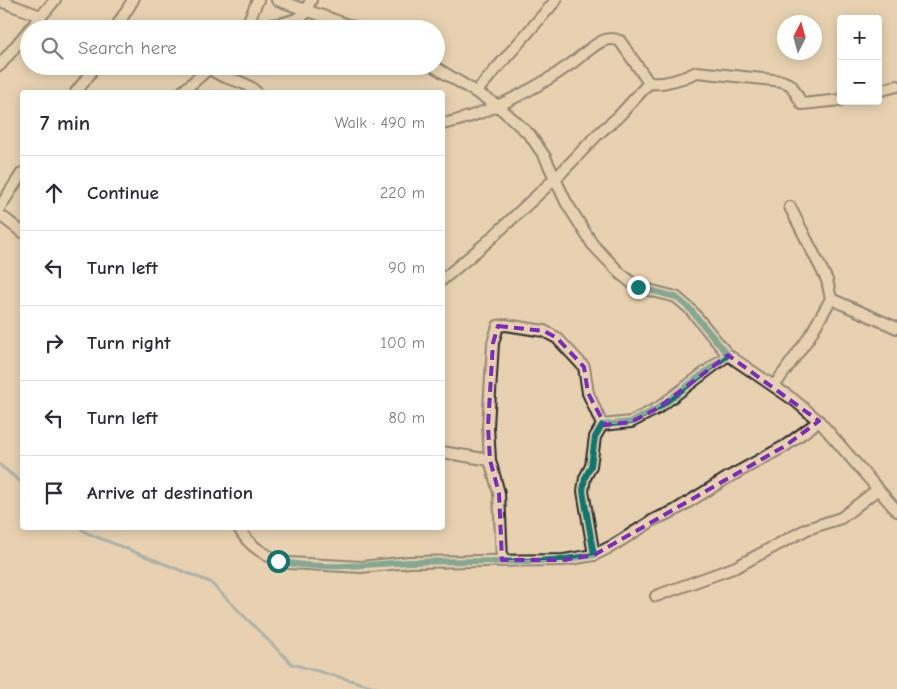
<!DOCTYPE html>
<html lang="en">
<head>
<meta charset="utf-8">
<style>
	body { margin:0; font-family:"Comic Neue",sans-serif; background:#f7f7f7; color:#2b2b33 }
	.controls { position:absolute; right:15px; top:15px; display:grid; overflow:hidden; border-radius:5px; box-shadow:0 2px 12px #0003 }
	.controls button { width:45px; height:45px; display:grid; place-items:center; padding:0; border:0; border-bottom:1px solid #e1e1e2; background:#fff; color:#2b2b33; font:25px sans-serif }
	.compass { position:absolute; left:777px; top:15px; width:45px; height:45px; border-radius:50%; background:#fff; box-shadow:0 2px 12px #0003; rotate:6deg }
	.stop { position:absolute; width:15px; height:15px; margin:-11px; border:4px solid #0f766e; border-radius:50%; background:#fff }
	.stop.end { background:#0f766e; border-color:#fff; box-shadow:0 1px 5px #0008 }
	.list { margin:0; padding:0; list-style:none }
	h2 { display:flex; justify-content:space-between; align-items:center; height:65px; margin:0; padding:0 20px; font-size:21px }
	h2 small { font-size:16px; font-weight:400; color:#7c7c81 }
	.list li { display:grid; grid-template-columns:32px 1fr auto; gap:15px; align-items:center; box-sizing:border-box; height:75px; padding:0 20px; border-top:1px solid #e1e1e2 }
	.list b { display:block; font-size:19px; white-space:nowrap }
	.list em { font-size:16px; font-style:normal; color:#7c7c81 }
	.icon { flex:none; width:28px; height:28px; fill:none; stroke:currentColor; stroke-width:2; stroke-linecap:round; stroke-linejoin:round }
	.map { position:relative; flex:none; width:897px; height:689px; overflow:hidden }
	.search { position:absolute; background:#fff; box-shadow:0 2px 12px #0003; left:20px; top:20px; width:425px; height:55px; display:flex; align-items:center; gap:12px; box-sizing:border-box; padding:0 18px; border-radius:28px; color:#7c7c81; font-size:19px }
	.panel { position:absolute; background:#fff; box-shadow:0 2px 12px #0003; left:20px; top:90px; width:425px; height:440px; border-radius:5px }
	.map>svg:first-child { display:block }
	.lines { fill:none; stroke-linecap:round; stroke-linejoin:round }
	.stream { stroke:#688da2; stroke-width:3 }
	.street-casing { stroke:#2b2b2b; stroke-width:14 }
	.street { stroke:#e7d1b0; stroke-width:10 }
	.route { stroke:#0f766e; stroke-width:6 }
	.marked { fill:none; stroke:#7b2cbf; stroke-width:4; stroke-dasharray:10 6; stroke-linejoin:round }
</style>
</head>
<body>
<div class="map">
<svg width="897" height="689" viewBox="0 0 897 689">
	<rect width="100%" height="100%" fill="#e7d1b0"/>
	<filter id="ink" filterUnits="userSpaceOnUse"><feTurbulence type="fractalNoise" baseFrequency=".02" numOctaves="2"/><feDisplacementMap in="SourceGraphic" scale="10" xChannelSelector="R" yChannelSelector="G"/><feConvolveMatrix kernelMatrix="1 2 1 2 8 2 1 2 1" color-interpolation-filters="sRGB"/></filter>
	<g filter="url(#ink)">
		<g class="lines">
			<!-- stream -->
			<g class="stream">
				<path d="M0,465L22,483"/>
				<path d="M80,528L87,533L210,582L292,664L382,689"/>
			</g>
			<!-- street casing -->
			<g class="street-casing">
				<g id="street">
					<path d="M277,0L360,29"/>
					<path d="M0,1L41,16"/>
					<path d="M306,10L311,0"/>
					<path d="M246,27C268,25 291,26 309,11"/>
					<path d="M30,29L55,0"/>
					<path d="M115,29L133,0"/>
					<path d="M245,29L258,0"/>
					<path d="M0,65L29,30"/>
					<path d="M433,66L497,105L530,135L545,157L566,202L593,245L621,274L637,287L676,297L690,309L728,355L794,400L819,421L897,511"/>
					<path d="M210,68C223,81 243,78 256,92"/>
					<path d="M878,91L897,86"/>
					<path d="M76,92L90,74L93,66"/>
					<path d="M182,92L212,66"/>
					<path d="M476,92L556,0"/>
					<path d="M442,124C488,115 551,82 586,52C597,44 606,35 620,41L649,83"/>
					<path d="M0,207L22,173"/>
					<path d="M0,215L22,232"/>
					<path d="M442,280L486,243L561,173L598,134L618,117L649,83C665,85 682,79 697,72L782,81L791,85L802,104L841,100"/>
					<path d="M831,299L897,328"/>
					<path d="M774,386L808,339L831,299L827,280L790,207"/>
					<path d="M602,425L631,422L658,408L728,355"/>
					<path d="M442,452L490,460"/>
					<path d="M239,528C248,546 269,559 289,563L361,567L410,562L564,560L594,555L612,546L655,519L674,511L727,478L785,446L819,421"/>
					<path d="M502,560L499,493L490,460L488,426L493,343L498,326L506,325L544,331L557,338L584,367L588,393L602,425L595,437L591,466L585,478L583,491L594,555"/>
					<path d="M656,596L736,567L807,529L841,518L878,489"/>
				</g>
			</g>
			<!-- street -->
			<use href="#street" class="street"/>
		</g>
	</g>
	<g class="lines" filter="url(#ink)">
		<!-- route -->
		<path class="route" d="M278,561C323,571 366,564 411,562C472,559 534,566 594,555L583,491L585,478L591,466L595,437L602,425L631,422L658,408L728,355L690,309L676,297L638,287"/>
	</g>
	<!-- marked area -->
	<path d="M0 0H897V689H0ZM498,326L544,331L557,338L584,367L588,393L605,425L631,422L658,408L728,355L819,421L785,446L594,555L564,560H502L499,493L490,460L488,426L493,343Z" fill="#e7d1b0" fill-opacity=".55" fill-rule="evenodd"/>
	<path class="marked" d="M498,326L544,331L557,338L584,367L588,393L605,425L631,422L658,408L728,355L819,421L785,446L594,555L564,560H502L499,493L490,460L488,426L493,343Z"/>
</svg>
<div class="controls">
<button>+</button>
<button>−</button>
</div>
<svg class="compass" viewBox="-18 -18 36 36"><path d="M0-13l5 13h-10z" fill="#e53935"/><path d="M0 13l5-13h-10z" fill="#7c7c81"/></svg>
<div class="stop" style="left:278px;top:561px"></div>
<div class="stop end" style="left:638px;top:287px"></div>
<div class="search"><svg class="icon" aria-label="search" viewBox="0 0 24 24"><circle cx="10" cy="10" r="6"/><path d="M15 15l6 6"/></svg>Search here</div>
<section class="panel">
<h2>7 min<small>Walk · 490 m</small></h2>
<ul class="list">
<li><svg class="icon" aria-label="ahead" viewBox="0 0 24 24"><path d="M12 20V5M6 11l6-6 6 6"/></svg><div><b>Continue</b></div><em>220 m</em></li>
<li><svg class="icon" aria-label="left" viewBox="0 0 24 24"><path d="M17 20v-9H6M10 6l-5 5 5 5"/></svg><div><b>Turn left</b></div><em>90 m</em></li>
<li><svg class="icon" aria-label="right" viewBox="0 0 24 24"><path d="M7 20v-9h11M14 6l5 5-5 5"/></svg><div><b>Turn right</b></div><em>100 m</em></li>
<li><svg class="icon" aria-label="left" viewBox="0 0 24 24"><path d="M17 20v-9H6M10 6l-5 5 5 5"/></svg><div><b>Turn left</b></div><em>80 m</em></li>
<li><svg class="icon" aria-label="arrive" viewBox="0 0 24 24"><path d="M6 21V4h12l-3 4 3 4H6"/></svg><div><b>Arrive at destination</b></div></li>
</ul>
</section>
</div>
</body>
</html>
